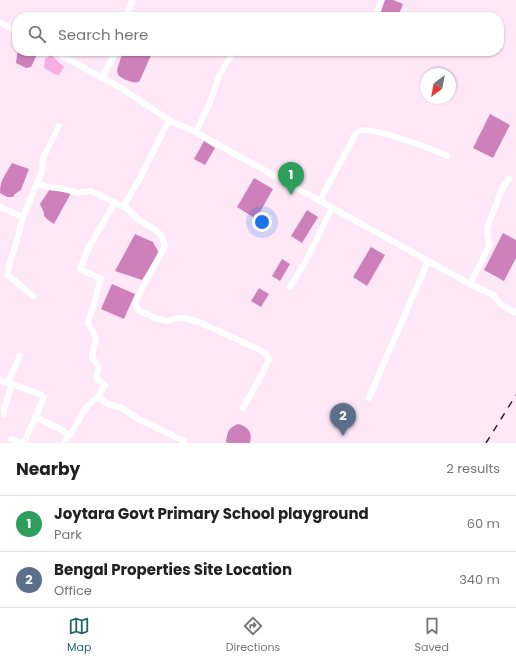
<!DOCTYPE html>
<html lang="en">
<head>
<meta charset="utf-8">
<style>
	body { margin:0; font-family:Poppins,sans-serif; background:#f6f6f6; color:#222 }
	.compass { position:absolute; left:420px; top:68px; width:36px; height:36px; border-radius:50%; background:#fff; box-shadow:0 1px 3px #0004; rotate:212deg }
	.you { position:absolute; left:262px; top:222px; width:14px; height:14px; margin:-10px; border:3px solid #fff; border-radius:50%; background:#1a73e8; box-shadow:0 0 0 6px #1a73e833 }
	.badge { display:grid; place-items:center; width:26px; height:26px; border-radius:50%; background:#1f6961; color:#fff; font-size:13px; font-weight:700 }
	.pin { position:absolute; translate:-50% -33px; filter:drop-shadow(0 1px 2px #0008) }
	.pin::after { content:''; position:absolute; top:21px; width:14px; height:12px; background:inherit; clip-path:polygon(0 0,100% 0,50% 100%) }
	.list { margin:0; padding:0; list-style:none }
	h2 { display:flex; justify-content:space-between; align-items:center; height:52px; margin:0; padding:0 16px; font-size:17px }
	h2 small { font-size:13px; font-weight:400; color:#767676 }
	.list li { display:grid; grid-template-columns:26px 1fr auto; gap:12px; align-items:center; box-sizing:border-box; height:56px; padding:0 16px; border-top:1px solid #e0e0e0 }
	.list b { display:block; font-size:15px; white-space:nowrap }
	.list p { margin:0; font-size:13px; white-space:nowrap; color:#767676 }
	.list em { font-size:13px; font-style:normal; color:#767676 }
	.icon { flex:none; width:22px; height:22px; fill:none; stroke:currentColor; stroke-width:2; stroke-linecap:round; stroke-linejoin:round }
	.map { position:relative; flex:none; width:516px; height:443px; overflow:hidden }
	.search { position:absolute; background:#fff; box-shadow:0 1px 3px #0004; left:12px; right:12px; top:12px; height:44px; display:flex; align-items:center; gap:10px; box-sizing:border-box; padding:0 14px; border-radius:16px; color:#767676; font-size:15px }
	.sheet { height:164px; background:#fff }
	nav { display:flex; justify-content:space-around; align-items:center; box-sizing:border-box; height:56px; border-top:1px solid #e0e0e0; background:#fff; font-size:11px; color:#767676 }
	nav a { display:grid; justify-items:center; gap:2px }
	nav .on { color:#1f6961 }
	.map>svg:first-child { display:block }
	.green { fill:#f7aee4 }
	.water { fill:#ce80bb }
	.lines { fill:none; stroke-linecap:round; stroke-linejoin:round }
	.minor { stroke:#fff; stroke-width:6 }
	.rail { stroke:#2c232a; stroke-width:1.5; stroke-dasharray:7 7; stroke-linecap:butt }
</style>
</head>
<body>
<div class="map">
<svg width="516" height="443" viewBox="0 0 516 443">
	<rect width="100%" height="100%" fill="#fee8f8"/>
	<!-- green -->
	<path class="green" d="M51,55L64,67L59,75L54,74L44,68L45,59Z"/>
	<!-- water -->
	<g class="water">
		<path d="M385,0H393L403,4L398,17H379Z"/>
		<path d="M19,51H38L35,59L31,67L26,68L16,63L17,54Z"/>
		<path d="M123,51H153L140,80C140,81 139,82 138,82C133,84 121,78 118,75L117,70Z"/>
		<path d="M490,114L510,125L493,158L473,148Z"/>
		<path d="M204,141L215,148L205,165L194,159Z"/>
		<path d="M12,163L29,169L21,190L15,194L13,197H7L0,193C0,179 6,174 12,163Z"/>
		<path d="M254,178L273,189L256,219L237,207Z"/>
		<path d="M50,189L71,193L54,224L48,220L44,216V213L40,204Z"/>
		<path d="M307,210L318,217L302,243L291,236Z"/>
		<path d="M503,233L516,240V258L504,281L484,270Z"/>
		<path d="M135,234L153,242L159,253L142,280L115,271Z"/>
		<path d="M371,247L385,255L367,286L353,277Z"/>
		<path d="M282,259L290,264L280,281L272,276Z"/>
		<path d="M112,284L135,294L124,319L101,309Z"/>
		<path d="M259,288L269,294L261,307L251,301Z"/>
		<path d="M238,424C248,426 253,433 250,443H227L226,442C228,431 228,428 238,424Z"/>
	</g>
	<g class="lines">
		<!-- minor -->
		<g class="minor">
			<path d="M230,16L231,17"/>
			<path d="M128,17L127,13L133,0"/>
			<path d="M376,17L381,0"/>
			<path d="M0,22L17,32"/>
			<path d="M53,51L121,88L172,122L188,128L470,284L491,294L495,297L500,304L516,313"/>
			<path d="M102,78L116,51"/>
			<path d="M169,120L140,178L126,202L125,205L136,218L154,229L161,235L165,246L142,288L135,304L138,310L157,319L167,321L177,318H184L199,322L262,351L267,355L269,360L262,374L243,408"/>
			<path d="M196,132L209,105L219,76L229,59L233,51"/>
			<path d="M38,184L49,187L64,189L78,193L91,191L128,209"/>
			<path d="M320,201C329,183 338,166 348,149C350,144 355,133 359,131C369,125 435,150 447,156"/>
			<path d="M0,207L23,217C20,226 19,235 16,243C13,255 8,262 8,275L33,296"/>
			<path d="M23,217L41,174L43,167L42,164L44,156L59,126"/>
			<path d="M470,284L489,246C489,240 487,234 487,228L503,187L509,179"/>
			<path d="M290,287L308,257L332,208"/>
			<path d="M0,380L37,393L42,395L44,397L24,443"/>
			<path d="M8,383L11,375L20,356"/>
			<path d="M98,397L108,404L122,408L138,419L182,440H184L183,443"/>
			<path d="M369,398L428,261"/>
			<path d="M4,414V409L12,384"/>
			<path d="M35,417L60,429L70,436L85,409L91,403L98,397L105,385L96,378L99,367L92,358L96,338L88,323L101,279L80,269L89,247L115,202"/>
			<path d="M11,439L24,443"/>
			<path d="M64,443L68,435"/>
		</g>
		<!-- rail -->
		<path class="rail" d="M486,443L516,395"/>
	</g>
</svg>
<svg class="compass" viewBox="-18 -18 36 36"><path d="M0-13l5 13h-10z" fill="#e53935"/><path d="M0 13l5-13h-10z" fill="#767676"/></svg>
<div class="you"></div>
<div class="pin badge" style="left:291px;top:195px;background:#2e9e5b">1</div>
<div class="pin badge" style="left:343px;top:436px;background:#5c6f8a">2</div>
<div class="search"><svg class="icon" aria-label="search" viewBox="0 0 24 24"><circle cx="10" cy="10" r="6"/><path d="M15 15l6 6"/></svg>Search here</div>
</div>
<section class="sheet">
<h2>Nearby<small>2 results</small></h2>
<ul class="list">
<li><span class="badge" style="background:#2e9e5b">1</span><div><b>Joytara Govt Primary School playground</b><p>Park</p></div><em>60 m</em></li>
<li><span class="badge" style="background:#5c6f8a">2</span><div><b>Bengal Properties Site Location</b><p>Office</p></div><em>340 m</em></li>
</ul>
</section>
<nav>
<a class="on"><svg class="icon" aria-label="map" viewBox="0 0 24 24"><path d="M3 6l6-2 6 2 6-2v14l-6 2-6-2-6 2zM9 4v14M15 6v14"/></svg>Map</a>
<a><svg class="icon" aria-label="directions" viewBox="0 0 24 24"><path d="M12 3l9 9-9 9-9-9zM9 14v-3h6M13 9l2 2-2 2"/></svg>Directions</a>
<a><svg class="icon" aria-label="saved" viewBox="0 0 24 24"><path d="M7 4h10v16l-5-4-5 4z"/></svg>Saved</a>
</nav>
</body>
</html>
